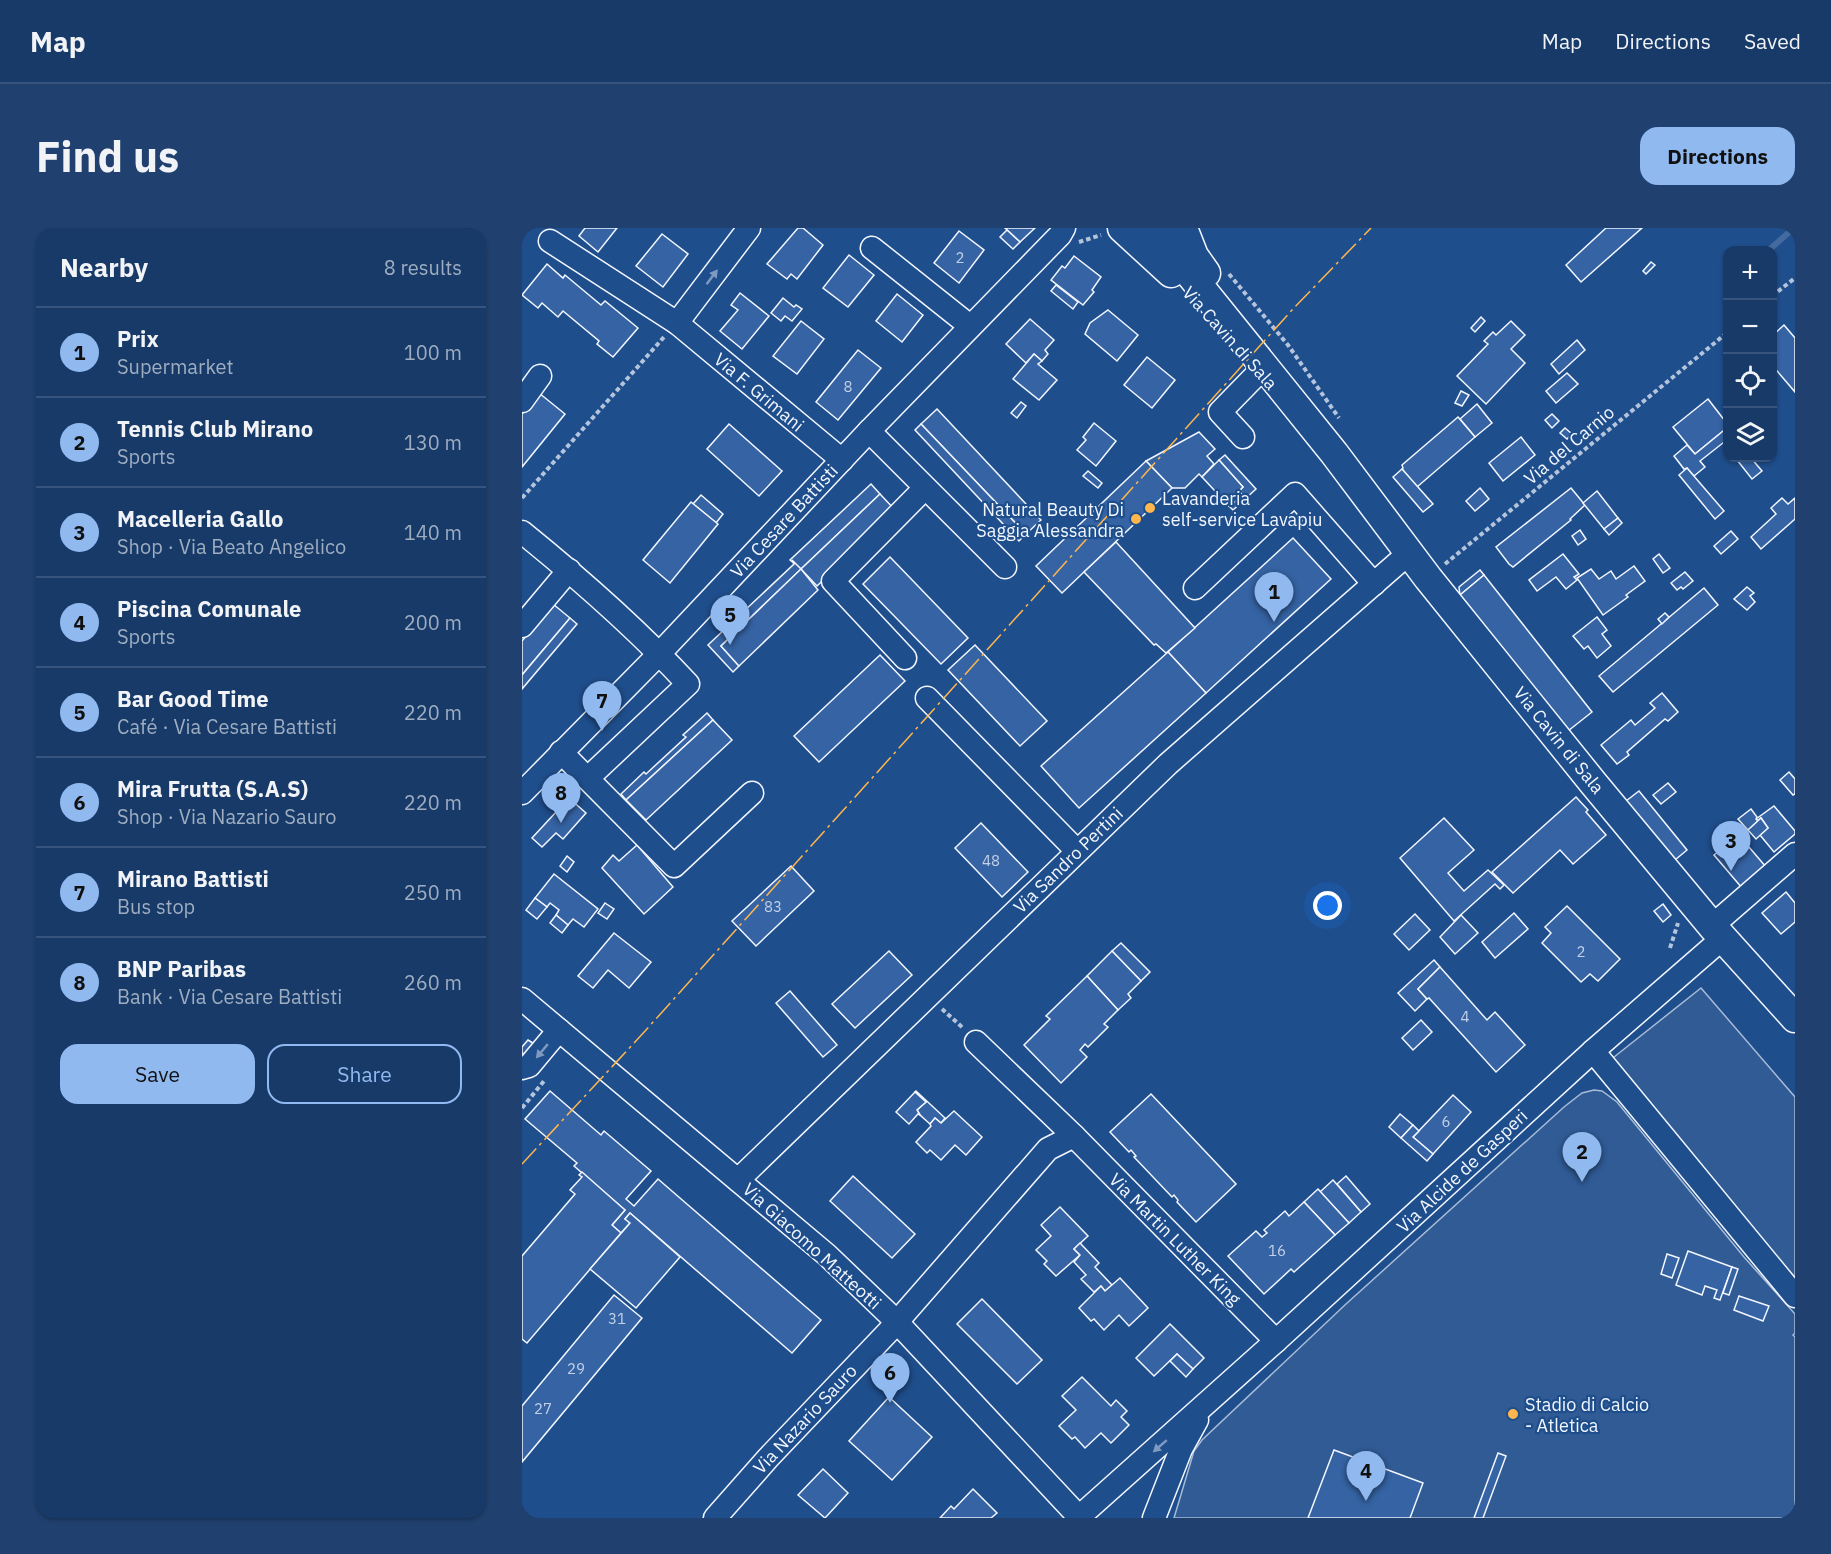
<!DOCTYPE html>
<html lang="en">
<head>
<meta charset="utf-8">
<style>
	body { margin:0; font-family:"IBM Plex Sans",sans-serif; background:#20416f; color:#f1f3f6 }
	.controls { position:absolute; right:18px; top:18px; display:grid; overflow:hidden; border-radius:12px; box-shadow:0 2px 4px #0004 }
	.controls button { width:54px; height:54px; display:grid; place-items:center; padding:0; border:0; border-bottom:2px solid #36547d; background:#173a69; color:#f1f3f6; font:30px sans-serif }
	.you { position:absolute; left:806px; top:678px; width:21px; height:21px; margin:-15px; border:4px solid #fff; border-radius:50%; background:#1a73e8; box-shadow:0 0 0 9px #1a73e833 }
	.badge { display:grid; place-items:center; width:39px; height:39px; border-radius:50%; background:#90b9f0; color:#111; font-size:20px; font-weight:700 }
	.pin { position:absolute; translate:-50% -50px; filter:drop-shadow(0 2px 3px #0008) }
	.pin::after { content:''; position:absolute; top:32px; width:21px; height:18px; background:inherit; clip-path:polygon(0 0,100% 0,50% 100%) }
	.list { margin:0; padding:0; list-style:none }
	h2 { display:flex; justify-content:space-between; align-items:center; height:78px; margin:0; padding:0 24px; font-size:26px }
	h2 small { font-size:20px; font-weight:400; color:#9eadc0 }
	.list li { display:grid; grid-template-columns:39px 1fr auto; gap:18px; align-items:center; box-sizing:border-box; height:90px; padding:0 24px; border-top:2px solid #36547d }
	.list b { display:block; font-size:22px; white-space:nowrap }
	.list p { margin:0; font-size:20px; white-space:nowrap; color:#9eadc0 }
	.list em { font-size:20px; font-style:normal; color:#9eadc0 }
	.actions { display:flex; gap:12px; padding:18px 24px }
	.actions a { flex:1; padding:14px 0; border:2px solid #90b9f0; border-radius:18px; text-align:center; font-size:21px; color:#90b9f0 }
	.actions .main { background:#90b9f0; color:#111 }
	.icon { flex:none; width:33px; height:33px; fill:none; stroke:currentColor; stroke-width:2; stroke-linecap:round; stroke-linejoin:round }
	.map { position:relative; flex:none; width:1273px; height:1290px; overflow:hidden; border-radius:18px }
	header { display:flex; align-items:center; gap:36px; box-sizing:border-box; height:84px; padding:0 30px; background:#173a69; border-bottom:2px solid #36547d }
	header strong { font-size:28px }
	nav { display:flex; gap:33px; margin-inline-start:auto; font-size:21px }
	.intro { display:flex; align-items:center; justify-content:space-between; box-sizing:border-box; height:144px; padding:0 36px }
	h1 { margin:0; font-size:42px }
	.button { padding:15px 27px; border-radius:18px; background:#90b9f0; color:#111; font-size:21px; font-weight:700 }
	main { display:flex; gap:36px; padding:0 36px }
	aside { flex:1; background:#173a69; border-radius:18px; box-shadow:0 2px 4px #0004 }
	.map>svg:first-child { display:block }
	.green { fill:#305b95; stroke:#a8bbd7; stroke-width:1.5 }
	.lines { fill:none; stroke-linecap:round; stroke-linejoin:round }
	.stream { stroke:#446ba0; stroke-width:6 }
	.building { fill:#3563a3; stroke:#f2f6ff; stroke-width:1.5 }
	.minor-casing { stroke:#f2f6ff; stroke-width:25 }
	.major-casing { stroke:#f2f6ff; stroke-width:31 }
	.path { stroke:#b3c4dc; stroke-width:4; stroke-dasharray:4.5 3; stroke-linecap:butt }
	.minor { stroke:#1f4e8c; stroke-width:22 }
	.major { stroke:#1f4e8c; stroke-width:28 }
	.power { stroke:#ffb74d; stroke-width:1.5; stroke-dasharray:21 4.5 3 4.5; stroke-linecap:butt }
	.oneway { fill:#7e9ac0 }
	.poi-dot { fill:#ffb74d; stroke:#1f4e8c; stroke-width:2 }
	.labels { text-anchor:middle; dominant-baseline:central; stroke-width:4.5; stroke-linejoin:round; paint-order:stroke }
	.number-label { font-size:15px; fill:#c3d1e8 }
	.street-label { font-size:18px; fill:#f2f6ff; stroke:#1f4e8c }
	.poi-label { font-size:18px; fill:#f2f6ff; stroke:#1f4e8c; text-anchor:start }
</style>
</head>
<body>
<header>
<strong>Map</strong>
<nav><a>Map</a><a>Directions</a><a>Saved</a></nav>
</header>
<div class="intro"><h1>Find us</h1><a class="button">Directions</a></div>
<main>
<aside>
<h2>Nearby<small>8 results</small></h2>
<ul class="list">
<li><span class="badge">1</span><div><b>Prix</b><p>Supermarket</p></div><em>100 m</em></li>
<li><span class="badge">2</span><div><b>Tennis Club Mirano</b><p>Sports</p></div><em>130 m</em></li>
<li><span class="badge">3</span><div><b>Macelleria Gallo</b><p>Shop · Via Beato Angelico</p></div><em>140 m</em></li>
<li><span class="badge">4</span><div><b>Piscina Comunale</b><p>Sports</p></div><em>200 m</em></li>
<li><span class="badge">5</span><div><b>Bar Good Time</b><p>Café · Via Cesare Battisti</p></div><em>220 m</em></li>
<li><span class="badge">6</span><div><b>Mira Frutta (S.A.S)</b><p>Shop · Via Nazario Sauro</p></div><em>220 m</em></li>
<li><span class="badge">7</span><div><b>Mirano Battisti</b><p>Bus stop</p></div><em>250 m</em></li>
<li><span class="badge">8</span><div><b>BNP Paribas</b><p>Bank · Via Cesare Battisti</p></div><em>260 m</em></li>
</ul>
<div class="actions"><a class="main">Save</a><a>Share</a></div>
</aside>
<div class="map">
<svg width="1273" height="1290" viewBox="0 0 1273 1290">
	<rect width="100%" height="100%" fill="#1f4e8c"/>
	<!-- green -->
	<g class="green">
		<path d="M1179,760L1273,869V1063L1082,837Z"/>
		<path d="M1072,862L1080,863L1095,874L1222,1029L1273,1086V1105L1271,1107L1273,1109V1290H652L672,1223L680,1212L824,1076L1042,879L1060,865Z"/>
	</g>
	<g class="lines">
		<!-- stream -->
		<path class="stream" d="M1248,21L1272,0"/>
	</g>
	<!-- building -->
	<g class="building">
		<path d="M63,0H95L76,24L57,8Z"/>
		<path d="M276,0H281L301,17L275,51L269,46L265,51L245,36Z"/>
		<path d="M483,0H513L498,14Z"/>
		<path d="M1084,0H1120L1059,54L1044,37Z"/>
		<path d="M485,2L498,14L491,21L478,9Z"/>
		<path d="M437,3L462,22L437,55L412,35Z"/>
		<path d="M140,6L166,26L141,59L114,38Z"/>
		<path d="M327,27L352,47L326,79L301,60Z"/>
		<path d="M552,28L579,49L570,62L572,64L561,77L529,52L540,38L543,40Z"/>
		<path d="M1129,34L1133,37L1124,46L1121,43Z"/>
		<path d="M25,36L41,50L43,47L79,77L83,73L116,100L91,129L75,116L77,113L41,83L36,89L20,75L16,80L0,67Z"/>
		<path d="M534,57L556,74L551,81L529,63Z"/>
		<path d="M218,65L247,88L220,121L198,103L216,82L209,77Z"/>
		<path d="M375,66L401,87L380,114L354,93Z"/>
		<path d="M261,70L272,79L274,77L280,81L270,93L263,88L259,93L249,85Z"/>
		<path d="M586,82L616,107L595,133L563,106L568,95Z"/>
		<path d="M959,89L963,93L953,104L949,100Z"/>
		<path d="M508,91L532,112L523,122L526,126L520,133L512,126L504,135L484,116Z"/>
		<path d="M279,93L302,111L275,146L251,128Z"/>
		<path d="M989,93L1003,107L989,121L1003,135L964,176L935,148L966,116L962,113L971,104L974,107Z"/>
		<path d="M1262,97L1273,110V164L1250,137V108Z"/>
		<path d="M1055,112L1063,122L1037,146L1029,136Z"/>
		<path d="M336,122L359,140L316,192L294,174Z"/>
		<path d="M512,126L520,133L516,136L535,152L517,172L491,151Z"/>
		<path d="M625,129L653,152L630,180L602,157Z"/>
		<path d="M1045,145L1056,156L1034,175L1024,163Z"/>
		<path d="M939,163L947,167L940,178L933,175Z"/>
		<path d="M17,165L43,186L0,239V186Z"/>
		<path d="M1186,171L1203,193L1206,199L1173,226L1151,199Z"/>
		<path d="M499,174L504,178L495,190L489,185Z"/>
		<path d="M955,176L970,195L953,209L938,191Z"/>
		<path d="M415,181L519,292L504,306L399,196Z"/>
		<path d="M1030,186L1037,193L1030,200L1023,192Z"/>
		<path d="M936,189L953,209L895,259L880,241L881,240L880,237Z"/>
		<path d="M572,195L594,213L574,238L555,222L564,212L561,209Z"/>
		<path d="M207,196L260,243L237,268L185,221Z"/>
		<path d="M399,196L504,306L497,313L393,202Z"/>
		<path d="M1206,199V211L1178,233L1183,239L1172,248L1165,240L1162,241L1152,228L1165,217L1173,226Z"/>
		<path d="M1043,200L1050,206L1045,211L1038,205Z"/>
		<path d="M677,204L693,221L685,228L692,236L680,249L677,246L663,260H650L624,233Z"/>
		<path d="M999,209L1013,227L981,253L967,235Z"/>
		<path d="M703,227L734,261L711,282L707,278L721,268L717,263L721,259L697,232Z"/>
		<path d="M1219,230H1229L1240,243L1230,251L1215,232Z"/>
		<path d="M697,232L721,259L717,263L721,268L707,278L680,249Z"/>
		<path d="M624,233L650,260L540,365L514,338Z"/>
		<path d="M1165,240L1202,283L1193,291L1157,247Z"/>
		<path d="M880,241L911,276L901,284L871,249Z"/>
		<path d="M566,243L580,255L576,260L561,248Z"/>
		<path d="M349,256L358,266L279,341L268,332Z"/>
		<path d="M958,260L967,271L953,283L944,273Z"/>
		<path d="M1049,260L1063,277L1048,291L1049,292L991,339L987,336L974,319Z"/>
		<path d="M1075,263L1096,290L1082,301L1061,275Z"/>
		<path d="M358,266L374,283L295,358L279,341Z"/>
		<path d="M179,267L201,286L194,295L171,276Z"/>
		<path d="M1260,270L1266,276L1273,270V291L1239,321L1229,309L1254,286L1249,280Z"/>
		<path d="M169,274L196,296L148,355L121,332Z"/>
		<path d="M1096,290L1100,295L1087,307L1082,301Z"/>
		<path d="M1058,302L1064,311L1056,317L1050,308Z"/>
		<path d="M1209,303L1216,311L1199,326L1192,318Z"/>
		<path d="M771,310L809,351L684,465L646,424Z"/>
		<path d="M594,314L673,400L644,425L634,416L632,417L562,344Z"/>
		<path d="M1041,326L1057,346L1052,349L1055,352L1044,361L1034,349L1015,363L1007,352Z"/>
		<path d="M1137,326L1148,340L1141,345L1131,331Z"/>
		<path d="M368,329L446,410L419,436L341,356Z"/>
		<path d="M270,332L279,341L199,418L217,438L211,444L186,417L272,336Z"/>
		<path d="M1112,338L1123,353L1104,367L1106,369L1081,387L1055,350L1069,341L1077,351L1089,343L1094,351Z"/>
		<path d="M279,341L296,362L217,438L199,418Z"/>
		<path d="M958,342L962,347L938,367L937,359Z"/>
		<path d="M1163,344L1171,353L1161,361L1159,359L1155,362L1149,355Z"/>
		<path d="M962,347L1070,484L1046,503L938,367Z"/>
		<path d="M1225,359L1232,365L1228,368L1233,374L1225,382L1212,371Z"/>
		<path d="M1182,360L1196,377L1091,464L1077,448Z"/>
		<path d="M31,376L48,390L0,447V413Z"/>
		<path d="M1143,385L1147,389L1140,396L1136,391Z"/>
		<path d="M1075,389L1085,402L1080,406L1089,418L1075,430L1066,418L1062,421L1051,408Z"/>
		<path d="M48,390L55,396L0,461V447Z"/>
		<path d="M453,417L525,493L498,518L426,442Z"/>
		<path d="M646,424L684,465L557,580L519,538Z"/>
		<path d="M358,427L383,453L297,534L272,508Z"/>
		<path d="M1140,465L1156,484L1146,493L1143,491L1105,524L1107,527L1095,536L1079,517L1109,492L1113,497L1133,480L1128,475Z"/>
		<path d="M185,485L191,492L104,572L99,566L122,544L124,546L164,509L161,507Z"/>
		<path d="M191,492L210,512L124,592L104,572Z"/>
		<path d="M1267,544L1273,551V566L1271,567L1258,552Z"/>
		<path d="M1146,555L1154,564L1139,576L1131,567Z"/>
		<path d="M1117,563L1165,622L1153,632L1104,573Z"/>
		<path d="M1054,569L1066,582L1064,584L1084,607L1051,636L1038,622L991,665L970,644Z"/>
		<path d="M47,570L64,585L41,611L34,605L20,619L10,610Z"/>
		<path d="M1252,578L1273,603V606L1252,624L1238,607L1246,600L1239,590L1236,593L1234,591Z"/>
		<path d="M1229,581L1235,589L1234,591L1236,593L1226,602L1216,591Z"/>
		<path d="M922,590L952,622L926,645L942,663L966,642L982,657L978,661L973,656L932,693L878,630Z"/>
		<path d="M1239,590L1246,600L1234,611L1226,602Z"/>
		<path d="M459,595L506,644L480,669L433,620Z"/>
		<path d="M1213,609L1224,622L1227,619L1244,639L1220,660L1192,627Z"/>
		<path d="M115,617L151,659L122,686L80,640L91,627L97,633Z"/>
		<path d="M45,628L52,634L45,644L38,638Z"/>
		<path d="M269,638L292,663L234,718L210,693Z"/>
		<path d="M32,646L76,681L62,699L51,691L46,697L34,687L37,682L28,675L25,679L13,670Z"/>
		<path d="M1264,664L1273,675V694L1259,706L1240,685Z"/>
		<path d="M13,670L25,679L15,691L4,682Z"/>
		<path d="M83,675L92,681L85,691L76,685Z"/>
		<path d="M1141,676L1149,687L1141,694L1132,683Z"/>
		<path d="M1045,678L1098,731L1076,753L1068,746L1059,754L1020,715L1029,705L1023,699Z"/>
		<path d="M992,685L1006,701L973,730L960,714Z"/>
		<path d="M893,686L908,702L887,722L872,706Z"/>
		<path d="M34,687L46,697L40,705L28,695Z"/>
		<path d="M939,687L956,705L933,726L918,709Z"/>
		<path d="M92,705L129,734L107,760L86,742L71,760L56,748Z"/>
		<path d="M599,715L628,744L619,753L590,723Z"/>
		<path d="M367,723L390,747L333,800L310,776Z"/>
		<path d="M590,723L619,753L606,766L609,770L596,782L565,748Z"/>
		<path d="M912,732L918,739L896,761L905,771L893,783L876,765Z"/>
		<path d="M918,739L965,792L973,784L1003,817L974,844L907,770L905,771L896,761Z"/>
		<path d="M565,748L596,782L582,796L586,799L566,819L563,816L558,822L565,829L539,855L502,817L528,791L524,788Z"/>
		<path d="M268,763L315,817L301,829L254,775Z"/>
		<path d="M899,792L910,804L891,822L880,810Z"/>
		<path d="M6,812L14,817L5,828L0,825V819Z"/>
		<path d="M28,863L79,907L82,903L129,943L104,971L112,978L136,951L299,1092L270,1125L108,985L103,991L108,995L99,1005L90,997L103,982L52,938L55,935L3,891Z"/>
		<path d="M394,863L423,890L419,895L413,890L408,896L398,887L395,882L404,874L393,864Z"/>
		<path d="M393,864L404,874L395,882L398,887L396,886L387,896L374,884Z"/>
		<path d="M629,866L714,956L674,994L655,974L656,972L652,967L650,969L612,929L614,928L609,922L607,924L588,904Z"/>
		<path d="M931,867L949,884L911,926L891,909Z"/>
		<path d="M432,883L460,909L444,927L433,917L419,932L408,922L405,925L394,914L409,898L408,896L413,890L419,895Z"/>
		<path d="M878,886L891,897L879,910L867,899Z"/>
		<path d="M891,897L897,903L891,909L911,926L905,933L879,910Z"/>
		<path d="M60,944L103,982L90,997L99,1005L5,1115L0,1111V1028L53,966L48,962L60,949L57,947Z"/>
		<path d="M331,948L393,1006L370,1030L308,973Z"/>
		<path d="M824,948L848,976L839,984L815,956Z"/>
		<path d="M811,952L839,984L827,995L798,964Z"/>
		<path d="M796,961L827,995L813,1007L782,974Z"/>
		<path d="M782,974L813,1007L772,1044L769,1041L742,1066L706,1028L734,1003L740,1009L745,1005L742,1002L763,983L767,988Z"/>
		<path d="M538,979L566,1008L552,1021L558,1027L534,1048L522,1036L525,1033L514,1022L529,1008L519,997Z"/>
		<path d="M108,985L158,1029L114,1080L68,1041L108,995L103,991Z"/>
		<path d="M558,1015L577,1035L573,1039L590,1057L583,1063L579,1058L572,1064L559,1051L564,1047L552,1034L558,1027L552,1021Z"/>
		<path d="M1166,1023L1210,1039L1198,1072L1192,1070L1195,1062L1183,1058L1180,1067L1154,1057Z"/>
		<path d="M1145,1026L1157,1030L1150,1050L1139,1046Z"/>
		<path d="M1210,1039L1216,1041L1207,1067L1201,1065Z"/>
		<path d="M598,1050L626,1080L607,1098L597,1087L582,1102L572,1091L569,1093L557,1080L579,1058L583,1063Z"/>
		<path d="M92,1067L120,1090L0,1234V1178Z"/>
		<path d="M1217,1068L1247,1078L1241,1093L1212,1082Z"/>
		<path d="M460,1071L520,1132L495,1156L435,1096Z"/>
		<path d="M648,1096L682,1130L671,1141L655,1126L632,1148L614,1130Z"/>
		<path d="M655,1126L671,1141L664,1149L648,1133Z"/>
		<path d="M560,1149L589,1178L594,1172L605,1183L599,1189L607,1197L589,1215L579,1205L563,1220L553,1209L550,1211L537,1198L554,1182L540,1168Z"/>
		<path d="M367,1169L410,1209L370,1252L327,1213Z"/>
		<path d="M812,1222L901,1255L888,1290H786Z"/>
		<path d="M976,1225L984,1228L961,1290H952Z"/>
		<path d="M301,1241L326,1265L303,1290L276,1267Z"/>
		<path d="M451,1261L475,1285L469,1290H418L429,1278L432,1281Z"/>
	</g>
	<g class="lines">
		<!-- minor casing -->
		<g class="minor-casing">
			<g id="minor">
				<path d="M28,13L155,95L320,232"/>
				<path d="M350,20L448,98"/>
				<path d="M155,95L227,0"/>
				<path d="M0,173L18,148"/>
				<path d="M347,203L483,339"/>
				<path d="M721,209L698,184L738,143"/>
				<path d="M0,304C58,351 115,401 166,456L66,550"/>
				<path d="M673,360L773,266L852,356"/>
				<path d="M0,398L47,342"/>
				<path d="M383,430L311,353L403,260"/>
				<path d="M405,470L555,623"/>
				<path d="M39,524L152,638L230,565"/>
				<path d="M0,565L138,425L347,203L538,7L542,0"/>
				<path d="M1190,698L1273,626"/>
				<path d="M0,771L305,1027L374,1093L558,1290"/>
				<path d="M454,814L552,908"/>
				<path d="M1071,823L1273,1068"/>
				<path d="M0,840L7,838L37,802"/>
				<path d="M216,952L646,536L887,325"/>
				<path d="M557,1289L754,1113L1071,823L1201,710"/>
				<path d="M193,1290L246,1230L367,1103L526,921L552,908L754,1113"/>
				<path d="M632,1290L659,1221L675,1192"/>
			</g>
		</g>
		<!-- major casing -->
		<g class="major-casing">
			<g id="major">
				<path d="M600,0L649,45"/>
				<path d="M634,0L646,19L812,225L906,350L1072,556L1190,698L1273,790"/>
				<path d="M661,0L672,28L684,45"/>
			</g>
		</g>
		<!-- path -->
		<g class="path">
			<path d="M557,14L579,7"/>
			<path d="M707,46L766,117L817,190"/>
			<path d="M1250,68L1273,50"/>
			<path d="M0,270L142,109"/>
			<path d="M923,336L1206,104"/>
			<path d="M1148,720L1156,695"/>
			<path d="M420,781L441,800"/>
			<path d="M0,880L22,853"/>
		</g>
		<!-- minor -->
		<use href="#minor" class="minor"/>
		<!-- major -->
		<use href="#major" class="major"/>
		<!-- power -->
		<path class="power" d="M0,936L124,802L770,82L849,0"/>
	</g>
	<!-- one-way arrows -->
	<defs><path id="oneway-solid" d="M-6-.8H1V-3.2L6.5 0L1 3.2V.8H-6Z" transform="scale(1.5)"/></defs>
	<g class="oneway">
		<use href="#oneway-solid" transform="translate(190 49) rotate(-53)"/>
		<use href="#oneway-solid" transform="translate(20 823) rotate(130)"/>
		<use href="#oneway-solid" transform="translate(638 1218) rotate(139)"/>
	</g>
	<!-- markers -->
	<g class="poi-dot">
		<circle cx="628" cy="280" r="6"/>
		<circle cx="614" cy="291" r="6"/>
		<circle cx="991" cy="1186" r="6"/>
	</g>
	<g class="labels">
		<!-- number labels -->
		<g class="number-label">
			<text x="438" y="29">2</text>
			<text x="326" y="158">8</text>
			<text x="469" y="632">48</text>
			<text x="251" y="678">83</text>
			<text x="1059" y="723">2</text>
			<text x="943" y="788">4</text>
			<text x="924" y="893">6</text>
			<text x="755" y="1022">16</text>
			<text x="95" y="1090">31</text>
			<text x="54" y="1140">29</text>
			<text x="21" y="1180">27</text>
		</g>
		<!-- street labels -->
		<g class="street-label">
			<text transform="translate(708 110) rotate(48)">Via Cavin di Sala</text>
			<text transform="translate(237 164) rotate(40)">Via F. Grimani</text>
			<text transform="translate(1047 217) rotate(-40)">Via del Carnio</text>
			<text transform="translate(262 293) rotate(-47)">Via Cesare Battisti</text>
			<text transform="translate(1037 512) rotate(51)">Via Cavin di Sala</text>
			<text transform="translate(546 632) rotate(-44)">Via Sandro Pertini</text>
			<text transform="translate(940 943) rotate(-43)">Via Alcide de Gasperi</text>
			<text transform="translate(653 1011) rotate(45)">Via Martin Luther King</text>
			<text transform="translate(290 1018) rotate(42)">Via Giacomo Matteotti</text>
			<text transform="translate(283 1191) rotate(-47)">Via Nazario Sauro</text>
		</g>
		<!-- poi labels -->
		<g class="poi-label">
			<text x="640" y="270">Lavanderia<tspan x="640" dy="21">self-service Lavapiu</tspan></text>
			<text x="602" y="281" text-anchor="end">Natural Beauty Di<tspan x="602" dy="21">Saggia Alessandra</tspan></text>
			<text x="1003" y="1176">Stadio di Calcio<tspan x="1003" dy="21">- Atletica</tspan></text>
		</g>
	</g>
</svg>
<div class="controls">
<button>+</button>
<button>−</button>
<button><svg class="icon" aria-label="locate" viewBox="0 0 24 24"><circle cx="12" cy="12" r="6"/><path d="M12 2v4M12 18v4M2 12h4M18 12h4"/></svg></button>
<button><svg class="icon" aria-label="layers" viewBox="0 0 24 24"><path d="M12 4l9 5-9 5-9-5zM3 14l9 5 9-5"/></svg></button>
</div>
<div class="you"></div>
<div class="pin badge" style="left:752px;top:394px">1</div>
<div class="pin badge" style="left:1060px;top:954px">2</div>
<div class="pin badge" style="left:1209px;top:643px">3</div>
<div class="pin badge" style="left:844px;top:1273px">4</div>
<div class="pin badge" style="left:208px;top:417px">5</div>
<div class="pin badge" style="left:368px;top:1175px">6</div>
<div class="pin badge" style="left:80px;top:503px">7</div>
<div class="pin badge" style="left:39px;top:595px">8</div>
</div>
</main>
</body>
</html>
